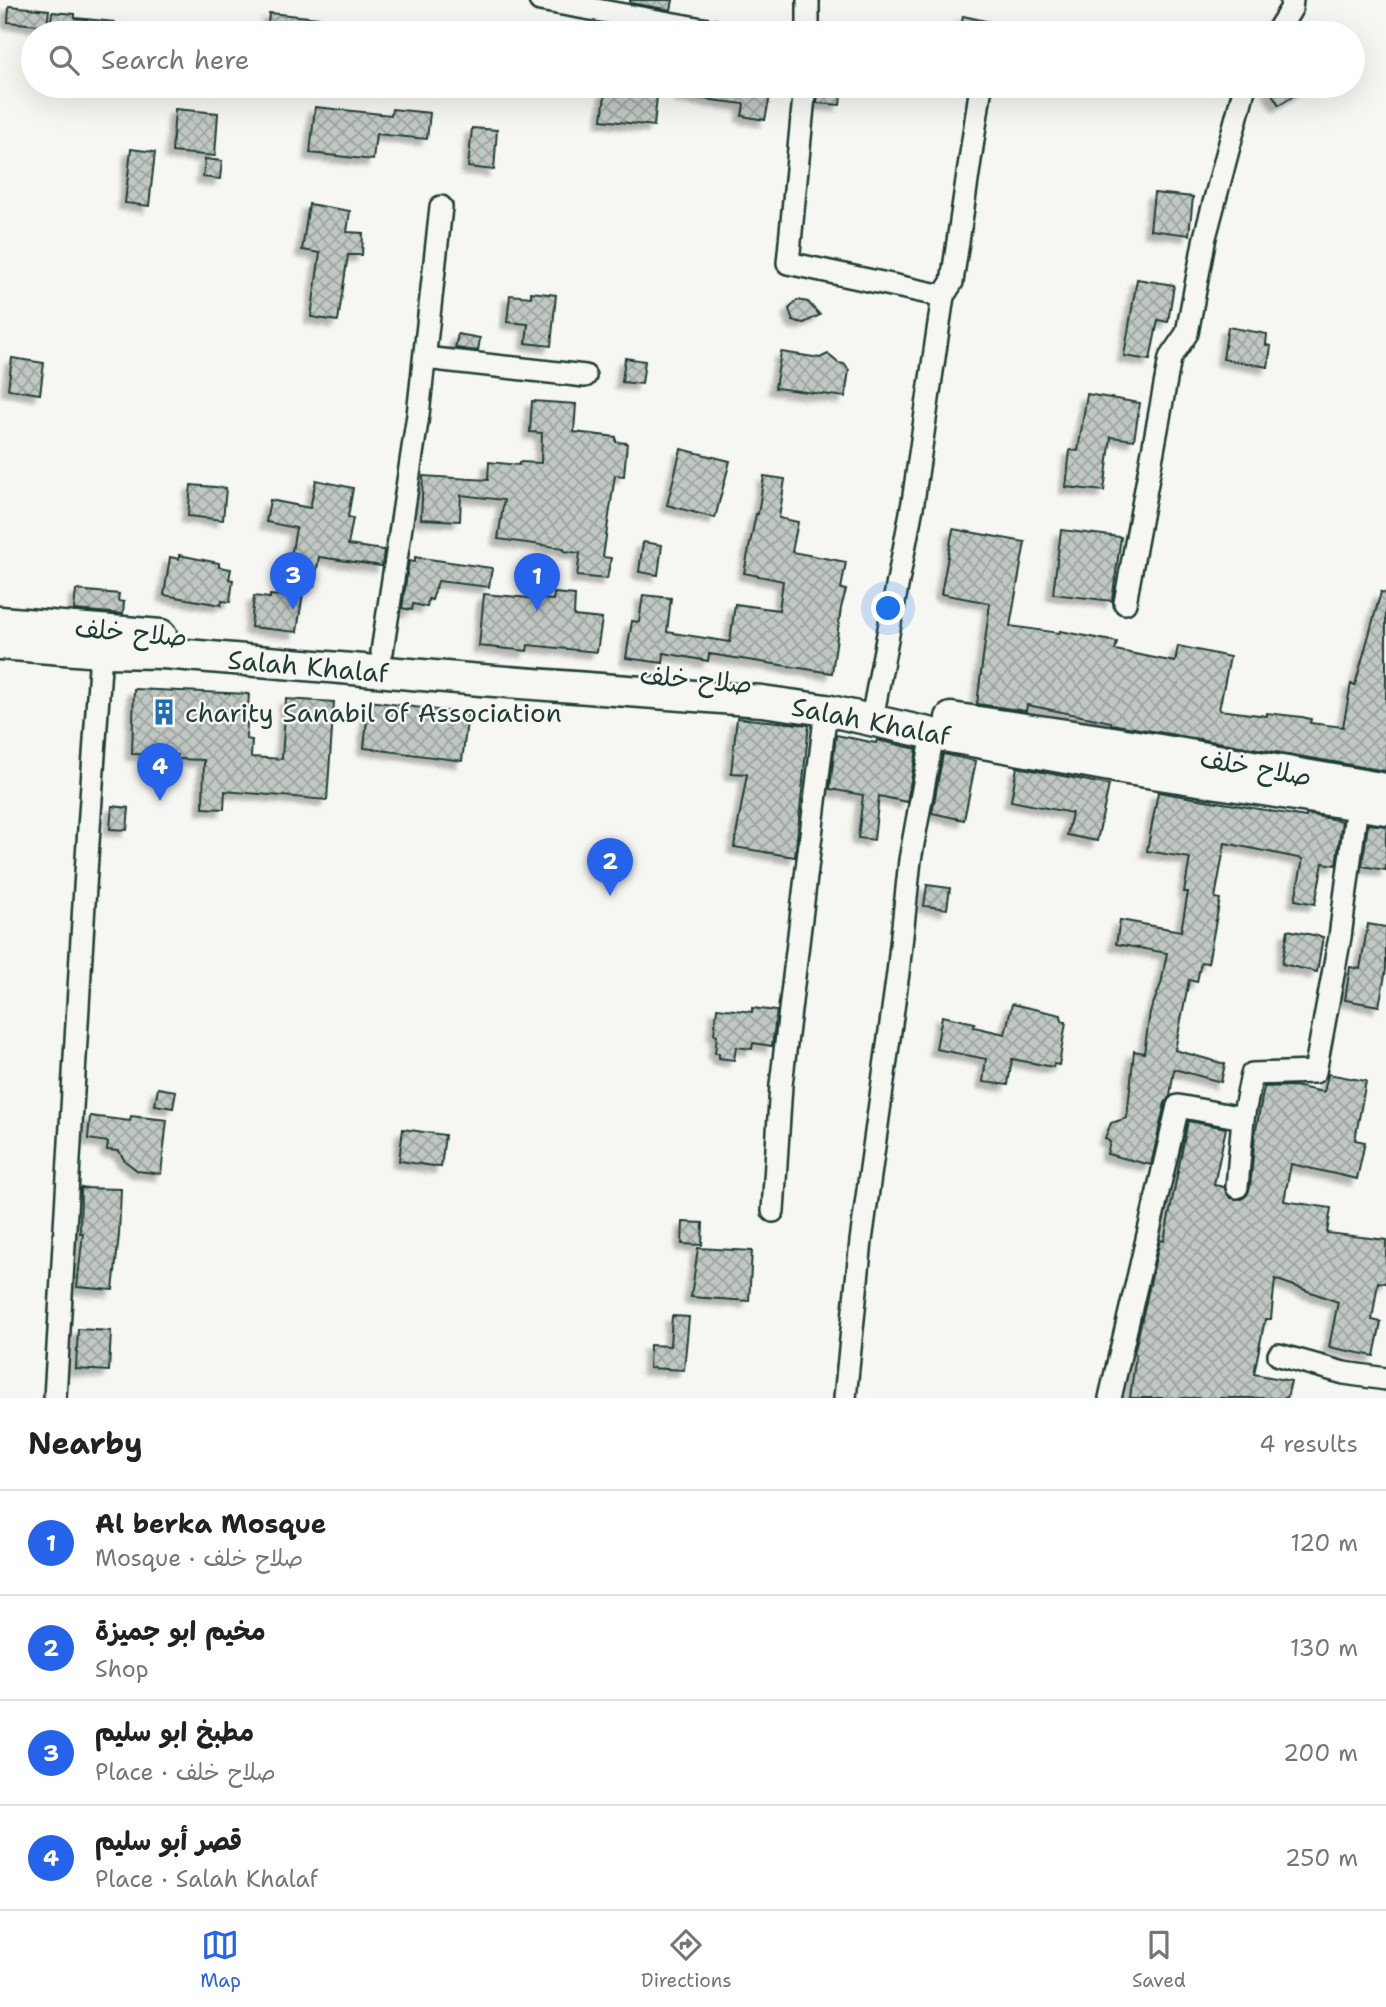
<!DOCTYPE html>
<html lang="en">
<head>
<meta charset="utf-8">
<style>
	body { margin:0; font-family:"Shantell Sans","Playpen Sans Arabic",sans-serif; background:#f2f2f2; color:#222 }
	.you { position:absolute; left:889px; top:609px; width:24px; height:24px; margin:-18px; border:5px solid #fff; border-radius:50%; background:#1a73e8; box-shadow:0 0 0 10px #1a73e833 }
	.badge { display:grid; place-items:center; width:46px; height:46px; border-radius:50%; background:#2563eb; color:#fff; font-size:23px; font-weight:700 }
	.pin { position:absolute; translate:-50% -58px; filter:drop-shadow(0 2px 4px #0008) }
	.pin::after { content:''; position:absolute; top:37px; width:24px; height:21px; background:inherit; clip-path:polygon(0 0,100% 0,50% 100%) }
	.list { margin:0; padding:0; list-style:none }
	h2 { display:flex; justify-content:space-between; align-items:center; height:91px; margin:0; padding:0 28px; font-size:30px }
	h2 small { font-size:23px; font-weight:400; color:#767676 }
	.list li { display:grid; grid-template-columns:46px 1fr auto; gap:21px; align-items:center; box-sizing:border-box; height:105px; padding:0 28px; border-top:2px solid #e0e0e0 }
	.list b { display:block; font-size:26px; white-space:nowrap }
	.list p { margin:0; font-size:23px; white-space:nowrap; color:#767676 }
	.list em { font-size:23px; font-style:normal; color:#767676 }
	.icon { flex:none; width:38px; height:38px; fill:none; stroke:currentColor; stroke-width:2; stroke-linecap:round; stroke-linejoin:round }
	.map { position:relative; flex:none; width:1386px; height:1398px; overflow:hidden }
	.search { position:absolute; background:#fff; box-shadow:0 7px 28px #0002; left:21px; right:21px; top:21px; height:77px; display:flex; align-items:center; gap:18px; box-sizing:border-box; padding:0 24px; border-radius:38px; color:#767676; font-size:26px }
	.sheet { height:511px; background:#fff }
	nav { display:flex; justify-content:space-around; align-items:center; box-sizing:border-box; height:98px; border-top:2px solid #e0e0e0; background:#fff; font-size:19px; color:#767676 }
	nav a { display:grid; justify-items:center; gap:4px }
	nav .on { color:#2563eb }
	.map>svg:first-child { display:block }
	.building { fill:url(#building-cross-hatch); stroke:#1f3d34; stroke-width:2; filter:url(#shadow) }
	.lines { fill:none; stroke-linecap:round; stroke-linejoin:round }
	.minor-casing { stroke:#1f3d34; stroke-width:26 }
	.secondary-casing { stroke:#1f3d34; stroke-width:35 }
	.minor { stroke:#f6f6f2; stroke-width:21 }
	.secondary { stroke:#f6f6f2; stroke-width:30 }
	.labels { text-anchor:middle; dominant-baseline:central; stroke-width:5; stroke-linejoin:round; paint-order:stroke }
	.street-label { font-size:26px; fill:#1f3d34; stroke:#f6f6f2 }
	.poi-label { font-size:26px; fill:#1f3d34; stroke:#f6f6f2; text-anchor:start }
</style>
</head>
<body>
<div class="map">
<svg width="1386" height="1398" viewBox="0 0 1386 1398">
	<defs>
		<pattern id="building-cross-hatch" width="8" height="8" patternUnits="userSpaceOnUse" patternTransform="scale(1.75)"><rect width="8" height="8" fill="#c1c8c3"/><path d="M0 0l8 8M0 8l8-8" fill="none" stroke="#9ca49f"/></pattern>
		<filter id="shadow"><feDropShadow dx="-6" dy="6" stdDeviation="2" flood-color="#0004"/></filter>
	</defs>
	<rect width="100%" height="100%" fill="#f6f6f2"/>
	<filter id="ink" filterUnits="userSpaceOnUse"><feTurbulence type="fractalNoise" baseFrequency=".0143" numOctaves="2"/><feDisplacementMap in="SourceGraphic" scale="14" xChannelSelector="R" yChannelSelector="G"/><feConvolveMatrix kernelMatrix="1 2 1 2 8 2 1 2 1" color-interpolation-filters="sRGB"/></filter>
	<g filter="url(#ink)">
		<!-- building -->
		<g class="building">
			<path d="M630,0H673L671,10L630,3Z"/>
			<path d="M9,6L49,10L47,26L8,22Z"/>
			<path d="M52,12L75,14V18L114,22L113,33H49Z"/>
			<path d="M269,13L359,22V33H267Z"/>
			<path d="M963,16L1009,26L1008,33H960Z"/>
			<path d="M606,86H658L654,126L602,120Z"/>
			<path d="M681,86H745L771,91L765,120L742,116L744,104L681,96Z"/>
			<path d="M819,86H842L840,105L817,103Z"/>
			<path d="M1267,86H1309L1279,105Z"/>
			<path d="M315,107L391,115L392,109L430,113L427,139L376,134L373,160L310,153Z"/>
			<path d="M175,109L218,113L215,156L172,152Z"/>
			<path d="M472,128L497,130L494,170L468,167Z"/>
			<path d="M131,149L155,152L149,206L125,203Z"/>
			<path d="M205,159L222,161L220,179L203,177Z"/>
			<path d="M1154,193L1193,197L1189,235L1150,230Z"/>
			<path d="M309,204L350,211L347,232L363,233L362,255H348L338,321L311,317L320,253L302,250Z"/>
			<path d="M1137,279L1174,285L1168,322L1158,320L1150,360L1124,356Z"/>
			<path d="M531,292L556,295L551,346L526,343L528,324L507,322L510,295L531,297Z"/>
			<path d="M797,300L808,302L820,315L804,323L793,321L789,309Z"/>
			<path d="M1228,327L1267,334L1266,345L1271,346L1268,367L1223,359Z"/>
			<path d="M458,334L480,338L478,351L455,348Z"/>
			<path d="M781,352L820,358L828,354L838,363L844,364L849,370L845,397L775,388Z"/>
			<path d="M12,358L44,363L40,394L8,389Z"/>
			<path d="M625,358L645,361L642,384L622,382Z"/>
			<path d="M1087,394L1140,403L1134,440L1111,437L1104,491L1066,487L1070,450L1078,451Z"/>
			<path d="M532,401L576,404L574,432L616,437V442L627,443L624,476L615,475L603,557L611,558L607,579L577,576L580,553L564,551V548L498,539L504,500L461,495L460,521L421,519L423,476L488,480L489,462L519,465V462L541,463L542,433L530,432Z"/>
			<path d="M681,449L730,461L715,518L667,505Z"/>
			<path d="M764,476L785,479L779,518L798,522L792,552L846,562L841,589L846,590L841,608L832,673L709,654L708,661L664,653L663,663L626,658L632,621L639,622L643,595L671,598L667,632L730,642L735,604L779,610L783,581L744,573L756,514H758Z"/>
			<path d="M316,480L353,488L348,517L353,518L348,545L384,550L382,566L319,557L314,587L304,586L297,632L251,627L254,596L270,598V595L284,596L296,528L266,522L270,500L310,508Z"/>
			<path d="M191,485L226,488L223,520L188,516Z"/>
			<path d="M953,529L1025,542L1010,626L1059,633L1060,631L1117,642L1115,650L1175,662L1178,646L1230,657L1219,710L1267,716V713L1302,717L1311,719L1310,723L1343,727L1351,684L1355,685L1381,592L1386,593V771L1111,724V722L1027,705L1026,711L977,704L990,603L941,594Z"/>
			<path d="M1061,530L1121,537L1112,601L1053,594Z"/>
			<path d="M643,542L662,545L658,575L639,572Z"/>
			<path d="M179,555L219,563V567L231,569L229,579L233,580L230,602L222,601L221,605L164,595L170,557L179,559Z"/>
			<path d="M415,557L492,568L489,587L438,581L432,600L428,599L427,607L413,604L412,610L402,608L409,561L415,562Z"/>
			<path d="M76,590L119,594L118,601L124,602L123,614L74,610Z"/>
			<path d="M554,593L575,595L574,616L602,619L597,652L528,645L527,651L479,646L484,594L553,600Z"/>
			<path d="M134,689L249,694L246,739L252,740L251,757L282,759L286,699L334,702L327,800L225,791L224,809L203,808L204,760L176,759L177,755L132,754Z"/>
			<path d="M369,701L468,714L462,761L364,748Z"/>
			<path d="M737,718L809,725L795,857L734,847L747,774L731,773Z"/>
			<path d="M836,735L876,743L877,740L917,749L907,802L879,796L874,840L858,838L863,795L830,789Z"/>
			<path d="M943,754L976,761L964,820L932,813Z"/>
			<path d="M1017,767L1109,785L1097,841L1067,835L1072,813L1011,801Z"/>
			<path d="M1158,792L1306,817V814L1342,821L1336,865L1323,863L1315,904L1295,900L1303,859L1225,843L1215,898L1220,899L1208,963L1201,962L1197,982L1189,980L1175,1050L1225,1064L1221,1082L1174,1069L1170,1096L1165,1103L1151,1165L1107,1154L1110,1142L1105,1138L1111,1123L1127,1118L1134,1051L1144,1053L1150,1012L1161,984L1167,953L1116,944L1120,920L1181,931L1188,892H1184L1190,858L1147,851Z"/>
			<path d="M112,806L129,808L127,830L110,829Z"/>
			<path d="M1368,824L1386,826V870L1362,866Z"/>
			<path d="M927,885L950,888L947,909L924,906Z"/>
			<path d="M1368,924L1386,927V970L1379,1006L1345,1000L1350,967L1360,969Z"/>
			<path d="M1288,930L1323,937L1317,972L1282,964Z"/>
			<path d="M1012,1004L1061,1015L1062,1021L1066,1022L1059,1065L1054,1064L1053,1067L1012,1059L1008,1085L983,1082L986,1059L936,1049L942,1016L975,1023L974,1027L1005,1034Z"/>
			<path d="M717,1008L752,1012V1008L777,1011L772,1046L753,1043L752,1049L736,1047L734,1060L719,1058V1053H715L717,1035L714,1034Z"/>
			<path d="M1328,1074L1366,1081L1355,1140L1365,1142L1357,1179L1291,1164L1284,1201L1331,1208L1327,1233L1386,1240V1283L1378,1282L1372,1320L1381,1322L1374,1356L1329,1347L1338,1302L1275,1279L1271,1319H1265L1254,1374L1291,1381L1287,1398H1130L1136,1354H1134L1160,1240L1164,1241L1188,1121L1226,1128L1214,1185L1224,1187L1230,1198L1242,1199L1247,1195L1250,1188L1255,1135L1264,1087L1294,1086L1324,1092Z"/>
			<path d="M158,1088L176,1091L173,1108L155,1105Z"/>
			<path d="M90,1116L130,1121L131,1116L167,1120L161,1174L138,1171L125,1161L119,1151L107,1150L108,1142L88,1139Z"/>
			<path d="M403,1129L445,1135L441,1167L399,1161Z"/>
			<path d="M81,1188L121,1189L119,1235L113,1290L77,1287L83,1233H80Z"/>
			<path d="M683,1222L703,1223L702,1245L682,1244Z"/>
			<path d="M698,1248L752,1251L749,1301L691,1297Z"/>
			<path d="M672,1316L689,1317L684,1370L649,1368L650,1345L670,1346Z"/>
			<path d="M78,1329L111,1331L109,1371L76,1369Z"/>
		</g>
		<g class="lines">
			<!-- minor casing -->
			<g class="minor-casing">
				<g id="minor">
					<path d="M540,0L725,33"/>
					<path d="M808,33V0"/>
					<path d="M1276,33L1291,9L1292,0"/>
					<path d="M805,86L788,263L943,296"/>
					<path d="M425,358L585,376"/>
					<path d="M1125,603L1170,358L1187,333L1205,237L1245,86"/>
					<path d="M382,652L418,415L441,207"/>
					<path d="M874,708L913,502L943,296L952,282L981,86"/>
					<path d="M1237,1187L1243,1118L1252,1074L1315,1072L1340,937L1357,805"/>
					<path d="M773,1211L781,1085L826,710"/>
					<path d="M1279,1355L1344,1373L1386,1379"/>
					<path d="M55,1398L85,887L101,652"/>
					<path d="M845,1398L861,1241L898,973L910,860L933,734"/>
					<path d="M1110,1398L1178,1106L1243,1118"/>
				</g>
			</g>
			<!-- secondary casing -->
			<g class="secondary-casing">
				<g id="secondary">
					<path d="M0,622L161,635"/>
					<path d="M0,644L101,652L163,653L481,680L762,701L826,710L933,734L1127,769L1386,809"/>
					<path d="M951,718L1113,742L1386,789"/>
				</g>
			</g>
			<!-- minor -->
			<use href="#minor" class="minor"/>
			<!-- secondary -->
			<use href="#secondary" class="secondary"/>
		</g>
	</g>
	<!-- icons -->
	<defs>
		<g id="building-bare" transform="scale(2.1)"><path d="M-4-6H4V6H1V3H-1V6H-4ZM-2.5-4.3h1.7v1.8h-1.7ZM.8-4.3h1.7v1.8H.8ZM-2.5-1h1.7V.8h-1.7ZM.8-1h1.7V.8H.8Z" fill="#1f6fb2" stroke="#f6f6f2" stroke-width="2.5" paint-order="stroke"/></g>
	</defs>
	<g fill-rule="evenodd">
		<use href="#building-bare" x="164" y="712"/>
	</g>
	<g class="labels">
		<!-- street labels -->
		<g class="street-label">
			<text transform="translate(131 632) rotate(5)">صلاح خلف</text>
			<text transform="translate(308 666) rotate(5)">Salah Khalaf</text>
			<text transform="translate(696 679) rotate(5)">صلاح خلف</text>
			<text transform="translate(871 721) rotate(11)">Salah Khalaf</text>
			<text transform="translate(1256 767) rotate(10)">صلاح خلف</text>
		</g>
		<!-- poi labels -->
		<g class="poi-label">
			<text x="185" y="712">charity Sanabil of Association</text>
		</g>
	</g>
</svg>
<div class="you"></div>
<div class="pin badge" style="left:537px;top:611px">1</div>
<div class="pin badge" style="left:610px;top:896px">2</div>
<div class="pin badge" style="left:293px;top:610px">3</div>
<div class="pin badge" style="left:160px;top:801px">4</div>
<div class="search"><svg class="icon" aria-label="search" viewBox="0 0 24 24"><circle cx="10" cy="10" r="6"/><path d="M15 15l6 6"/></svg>Search here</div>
</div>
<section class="sheet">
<h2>Nearby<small>4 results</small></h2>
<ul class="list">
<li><span class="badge">1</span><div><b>Al berka Mosque</b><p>Mosque · صلاح خلف</p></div><em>120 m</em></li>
<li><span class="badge">2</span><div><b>مخيم ابو جميزة</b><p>Shop</p></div><em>130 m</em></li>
<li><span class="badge">3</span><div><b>مطبخ ابو سليم</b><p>Place · صلاح خلف</p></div><em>200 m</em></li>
<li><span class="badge">4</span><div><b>قصر أبو سليم</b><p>Place · Salah Khalaf</p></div><em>250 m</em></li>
</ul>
</section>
<nav>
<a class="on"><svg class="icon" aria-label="map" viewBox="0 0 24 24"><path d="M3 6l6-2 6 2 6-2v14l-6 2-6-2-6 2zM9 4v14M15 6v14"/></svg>Map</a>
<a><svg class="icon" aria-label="directions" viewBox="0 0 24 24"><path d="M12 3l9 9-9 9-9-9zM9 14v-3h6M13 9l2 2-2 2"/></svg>Directions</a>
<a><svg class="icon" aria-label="saved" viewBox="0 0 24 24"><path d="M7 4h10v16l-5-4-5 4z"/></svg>Saved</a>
</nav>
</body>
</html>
